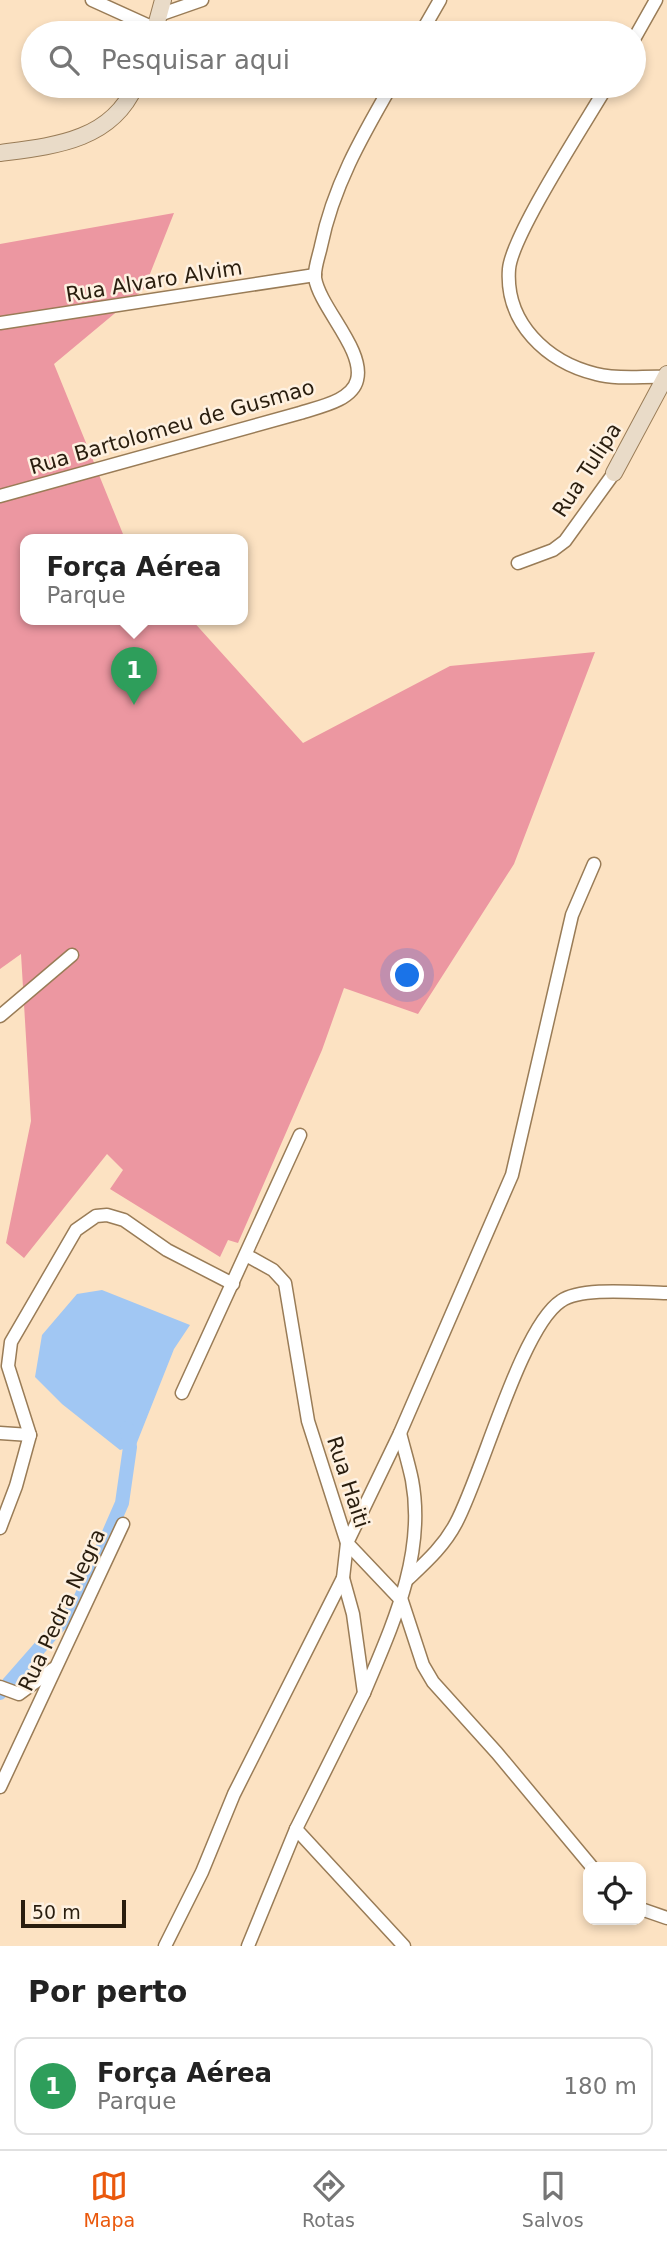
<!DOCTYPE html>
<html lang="pt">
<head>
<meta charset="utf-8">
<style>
	body { margin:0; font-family:"DejaVu Sans",sans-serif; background:#f6f6f6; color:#222 }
	.controls { position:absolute; right:21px; bottom:21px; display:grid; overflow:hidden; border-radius:14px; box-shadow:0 4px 10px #0003 }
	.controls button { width:63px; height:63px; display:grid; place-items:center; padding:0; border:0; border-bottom:2px solid #e0e0e0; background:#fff; color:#222; font:35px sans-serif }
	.scale { position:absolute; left:21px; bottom:18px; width:105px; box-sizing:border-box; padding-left:7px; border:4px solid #291d0e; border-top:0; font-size:19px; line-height:24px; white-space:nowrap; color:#291d0e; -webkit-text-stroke:5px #fef1e1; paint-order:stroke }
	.you { position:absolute; left:408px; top:976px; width:24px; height:24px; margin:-18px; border:5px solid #fff; border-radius:50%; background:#1a73e8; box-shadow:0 0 0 10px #1a73e833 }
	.badge { display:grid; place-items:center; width:46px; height:46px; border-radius:50%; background:#ea580c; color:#fff; font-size:23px; font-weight:700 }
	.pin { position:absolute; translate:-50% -58px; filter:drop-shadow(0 2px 4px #0008) }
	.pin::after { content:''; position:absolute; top:37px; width:24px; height:21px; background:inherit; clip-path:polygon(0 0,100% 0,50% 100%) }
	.popup { position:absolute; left:20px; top:534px; width:228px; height:91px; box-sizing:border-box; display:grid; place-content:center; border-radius:14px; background:#fff; filter:drop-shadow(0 2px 5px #0005); font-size:23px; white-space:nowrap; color:#767676 }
	.popup b { font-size:26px; color:#222 }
	.popup::after { content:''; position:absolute; left:50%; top:100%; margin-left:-14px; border:14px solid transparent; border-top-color:#fff }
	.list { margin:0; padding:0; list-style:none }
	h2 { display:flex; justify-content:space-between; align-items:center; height:91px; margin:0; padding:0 28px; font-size:30px }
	h2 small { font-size:23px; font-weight:400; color:#767676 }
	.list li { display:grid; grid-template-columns:46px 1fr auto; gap:21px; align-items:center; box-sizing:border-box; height:98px; margin:0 14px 14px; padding:0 14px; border:2px solid #e0e0e0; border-radius:14px }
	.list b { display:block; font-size:26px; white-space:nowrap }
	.list p { margin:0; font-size:23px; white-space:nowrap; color:#767676 }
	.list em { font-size:23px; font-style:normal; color:#767676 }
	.icon { flex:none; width:38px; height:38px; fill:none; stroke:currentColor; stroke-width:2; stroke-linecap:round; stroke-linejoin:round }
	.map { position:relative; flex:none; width:667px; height:1946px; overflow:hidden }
	.search { position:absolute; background:#fff; box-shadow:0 4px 10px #0003; left:21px; right:21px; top:21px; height:77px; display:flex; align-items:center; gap:18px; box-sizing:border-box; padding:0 24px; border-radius:38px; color:#767676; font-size:26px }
	.sheet { height:203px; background:#fff }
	nav { display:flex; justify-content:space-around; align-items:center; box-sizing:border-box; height:98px; border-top:2px solid #e0e0e0; background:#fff; font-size:19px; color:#767676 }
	nav a { display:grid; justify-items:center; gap:4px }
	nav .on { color:#ea580c }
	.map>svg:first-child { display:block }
	.green { fill:#ec97a1 }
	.water { fill:#a1c7f3 }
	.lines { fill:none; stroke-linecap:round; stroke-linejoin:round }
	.canal { stroke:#a1c7f3; stroke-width:14 }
	.minor-casing { stroke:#997c57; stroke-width:15 }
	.secondary-casing { stroke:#997c57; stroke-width:18 }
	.minor { stroke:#fff; stroke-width:12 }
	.secondary { stroke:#e9dbc8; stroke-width:16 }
	.labels { text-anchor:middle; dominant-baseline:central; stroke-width:5; stroke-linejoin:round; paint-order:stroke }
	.street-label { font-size:21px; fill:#291d0e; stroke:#fef1e1 }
</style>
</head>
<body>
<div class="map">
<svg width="667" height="1946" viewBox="0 0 667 1946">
	<rect width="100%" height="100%" fill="#fce2c2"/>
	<!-- green -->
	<path class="green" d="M174,213L144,289L54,364L125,539H25V619H191L303,743L450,666L595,652L514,864L418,1014L344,988L322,1050L238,1243L228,1240L220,1257L110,1189L123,1170L107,1154L24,1258L6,1243L31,1121L21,954L0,969V244Z"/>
	<!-- water -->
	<path class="water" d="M102,1290L190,1325L174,1349L136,1445L120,1450L62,1404L35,1377L42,1335L77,1294Z"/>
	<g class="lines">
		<!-- canal -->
		<path class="canal" d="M0,1693L78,1604L122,1503L130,1447L127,1428"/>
		<!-- minor casing -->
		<g class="minor-casing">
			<g id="minor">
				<path d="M92,0L156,29"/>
				<path d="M159,15L202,0"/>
				<path d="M421,33L440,0"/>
				<path d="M634,39L656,0"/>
				<path d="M607,86C586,122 512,235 509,269C505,323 547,362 596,374C617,380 644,376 665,377"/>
				<path d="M0,323L315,275"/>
				<path d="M0,496L300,413C318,407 352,401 357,380C365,350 320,308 315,278C314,268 319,256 321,246C333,187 361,138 391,86"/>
				<path d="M518,563L553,550L565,541L614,473"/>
				<path d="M0,1016L72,955"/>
				<path d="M246,1255L273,1270L285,1283L308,1421L347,1543L402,1601L423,1665L433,1682L497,1753L592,1867"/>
				<path d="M182,1393L300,1135"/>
				<path d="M0,1433L30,1435"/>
				<path d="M0,1528L16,1486L30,1435L8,1366L11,1342L76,1230L96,1216L107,1215L124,1220L167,1250L233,1284"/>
				<path d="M408,1579C426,1562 444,1546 456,1523C482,1475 521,1327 561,1301C582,1286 641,1293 667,1293"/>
				<path d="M0,1687L19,1694L53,1669"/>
				<path d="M364,1693C392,1626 426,1555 412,1480C409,1465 404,1449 400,1433"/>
				<path d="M0,1787L123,1524"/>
				<path d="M296,1829L404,1946"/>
				<path d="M641,1909L667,1918"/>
				<path d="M165,1946L202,1872L234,1794L343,1578L347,1543L400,1433L512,1175L572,915L594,864"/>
				<path d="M248,1946L296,1829L364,1693L353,1614L343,1578"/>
			</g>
		</g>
		<!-- secondary casing -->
		<g class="secondary-casing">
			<g id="secondary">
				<path d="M154,33L163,0"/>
				<path d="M0,153C53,146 111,141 135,86"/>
				<path d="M614,473L667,374"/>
			</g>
		</g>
		<!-- minor -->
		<use href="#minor" class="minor"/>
		<!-- secondary -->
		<use href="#secondary" class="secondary"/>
	</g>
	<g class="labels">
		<!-- street labels -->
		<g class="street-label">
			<text transform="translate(154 281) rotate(-9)">Rua Alvaro Alvim</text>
			<text transform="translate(172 427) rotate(-16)">Rua Bartolomeu de Gusmao</text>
			<text transform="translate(587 470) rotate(-57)">Rua Tulipa</text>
			<text transform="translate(348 1482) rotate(72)">Rua Haiti</text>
			<text transform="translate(62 1610) rotate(-65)">Rua Pedra Negra</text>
		</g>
	</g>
</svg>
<div class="controls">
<button><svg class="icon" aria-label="locate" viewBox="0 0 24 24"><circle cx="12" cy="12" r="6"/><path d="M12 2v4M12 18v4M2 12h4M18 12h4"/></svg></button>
</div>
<div class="scale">50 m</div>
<div class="you"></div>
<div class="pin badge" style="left:134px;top:705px;background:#2e9e5b">1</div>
<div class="popup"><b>Força Aérea</b>Parque</div>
<div class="search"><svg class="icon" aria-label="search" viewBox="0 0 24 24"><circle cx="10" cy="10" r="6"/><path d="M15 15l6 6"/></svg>Pesquisar aqui</div>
</div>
<section class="sheet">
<h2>Por perto<small></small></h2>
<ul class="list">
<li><span class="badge" style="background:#2e9e5b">1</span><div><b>Força Aérea</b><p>Parque</p></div><em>180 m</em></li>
</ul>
</section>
<nav>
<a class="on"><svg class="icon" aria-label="map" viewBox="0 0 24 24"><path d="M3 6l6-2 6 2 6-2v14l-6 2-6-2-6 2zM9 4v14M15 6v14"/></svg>Mapa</a>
<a><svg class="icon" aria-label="directions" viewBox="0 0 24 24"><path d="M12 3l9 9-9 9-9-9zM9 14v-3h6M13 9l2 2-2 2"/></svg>Rotas</a>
<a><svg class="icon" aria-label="saved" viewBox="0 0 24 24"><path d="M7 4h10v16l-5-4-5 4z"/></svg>Salvos</a>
</nav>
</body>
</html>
